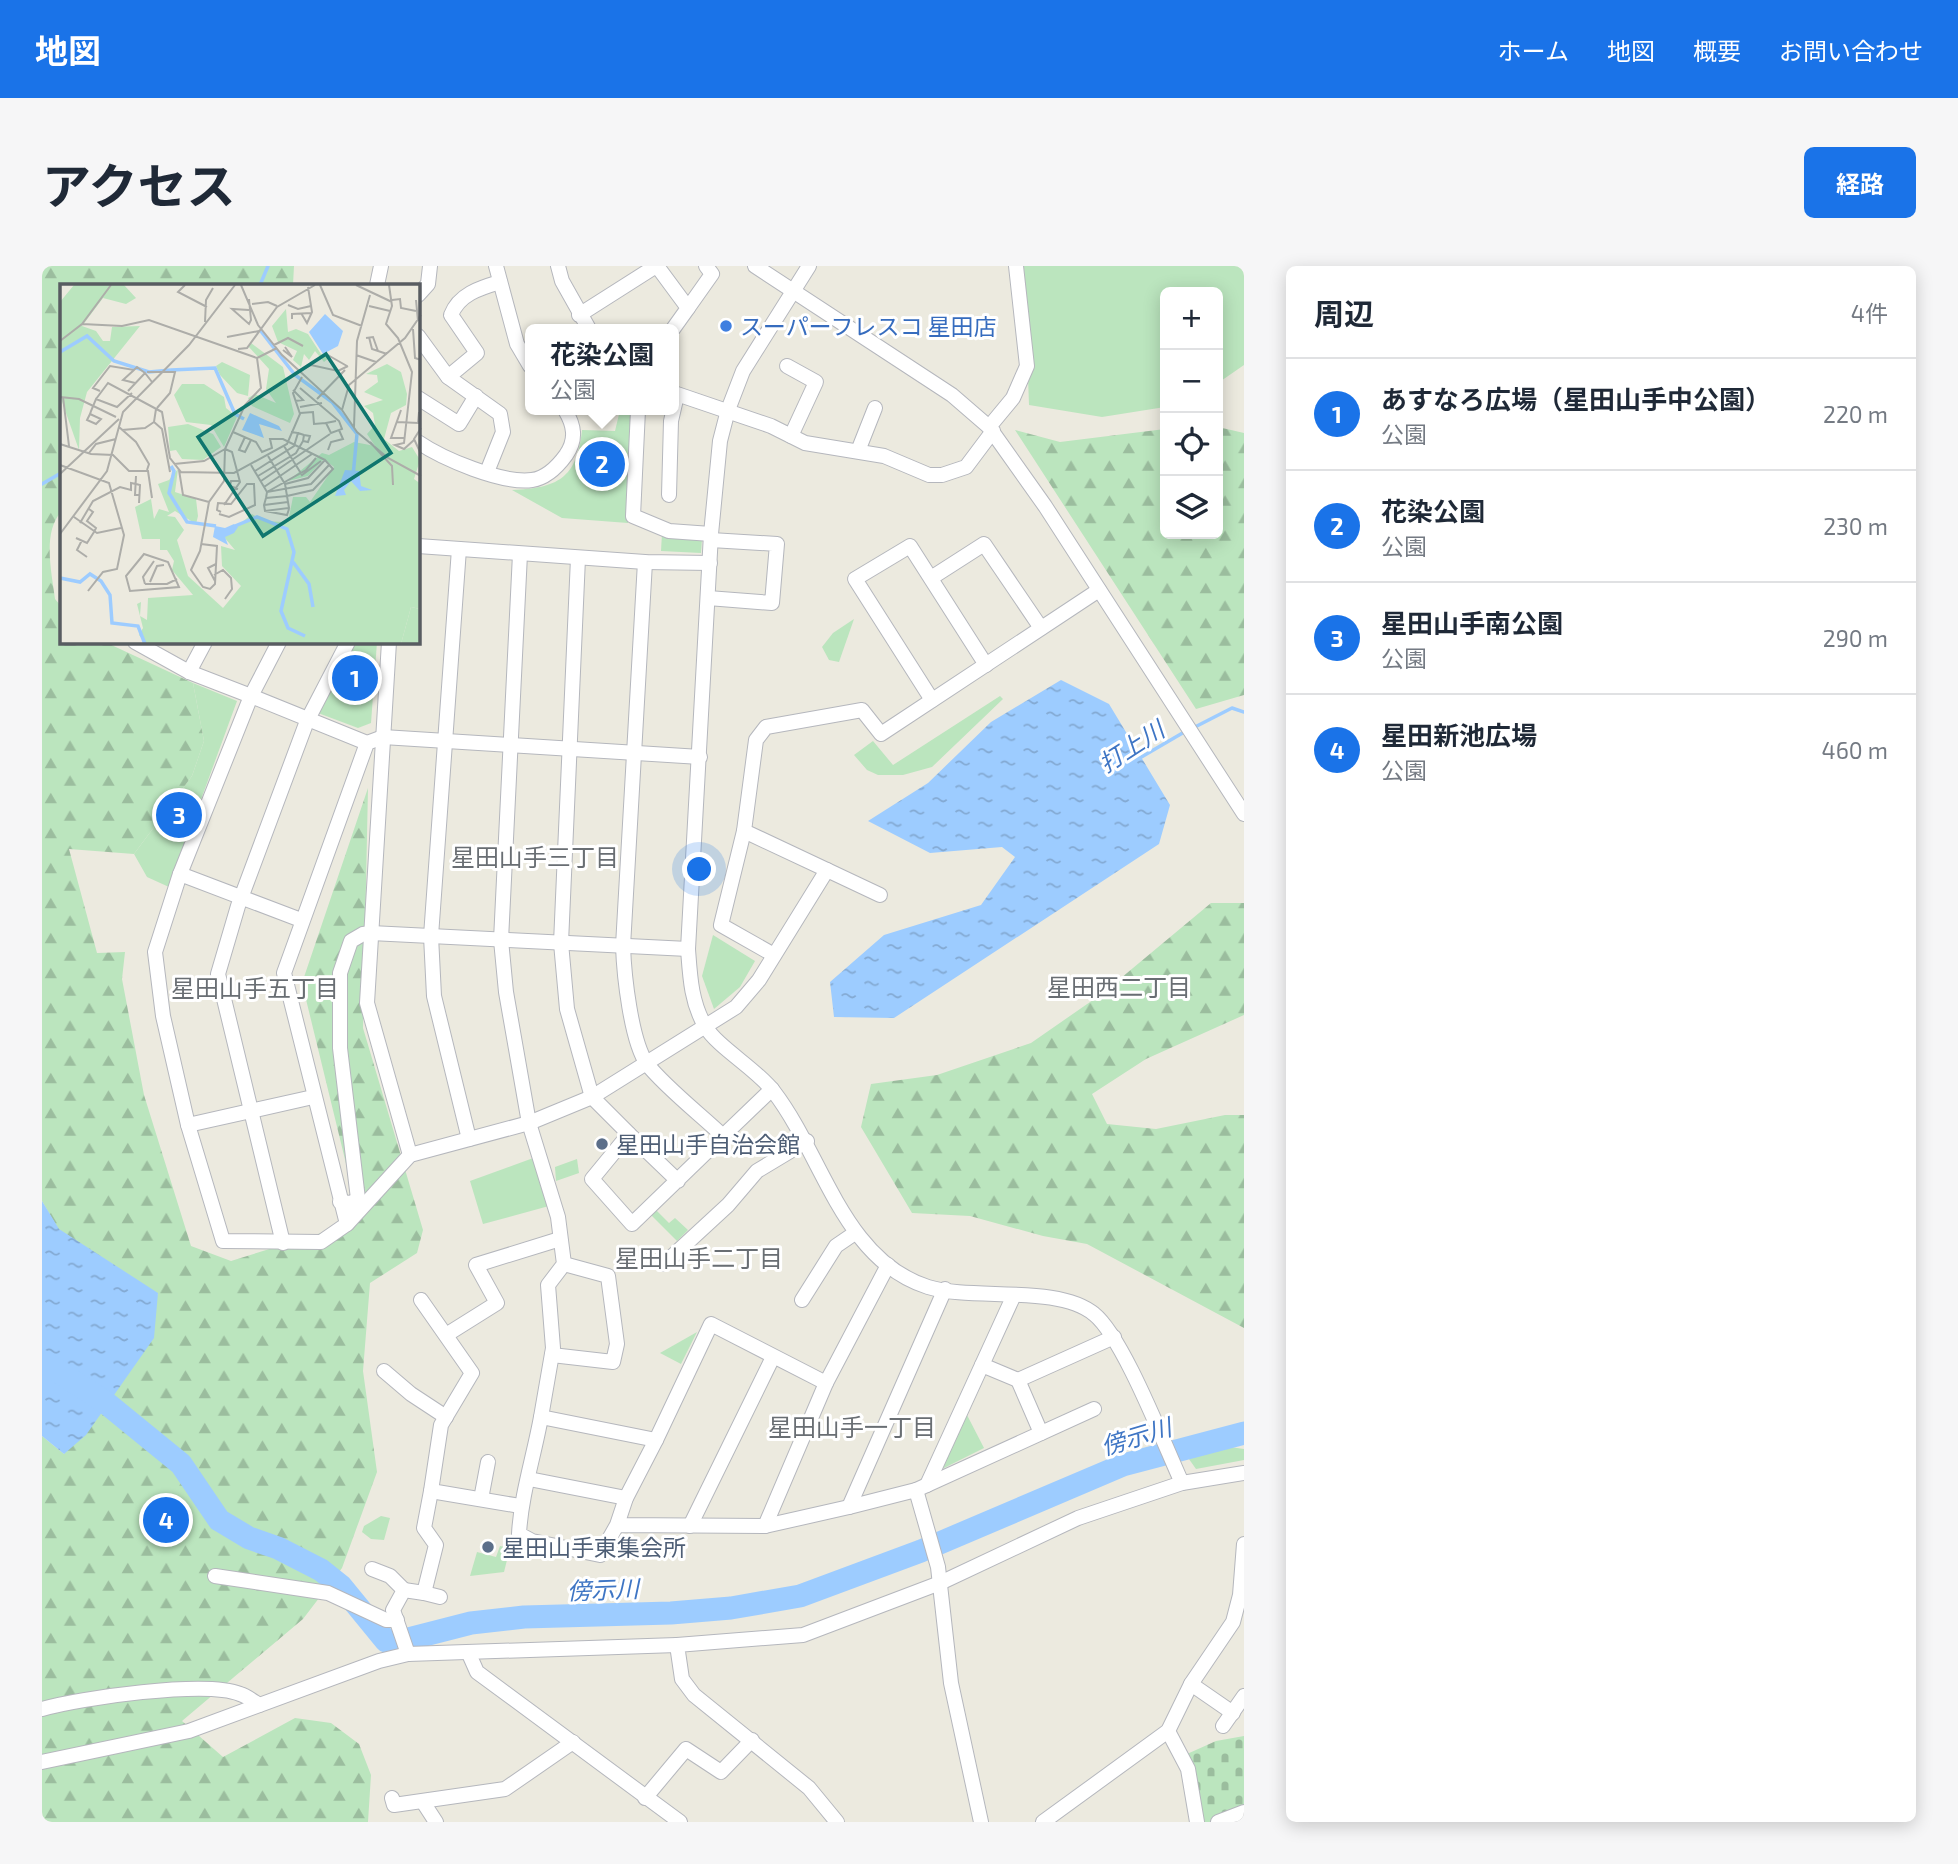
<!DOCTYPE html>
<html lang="ja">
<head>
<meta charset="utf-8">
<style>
	body { margin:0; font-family:"Exo 2","Noto Sans JP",sans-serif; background:#f6f6f7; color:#1f2937 }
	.controls { position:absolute; right:21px; top:21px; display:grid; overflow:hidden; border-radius:10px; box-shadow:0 4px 18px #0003 }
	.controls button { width:63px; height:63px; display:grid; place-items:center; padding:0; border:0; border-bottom:2px solid #e0e1e3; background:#fff; color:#1f2937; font:35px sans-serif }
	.you { position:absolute; left:658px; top:604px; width:24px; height:24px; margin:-18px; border:5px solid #fff; border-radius:50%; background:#1a73e8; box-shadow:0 0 0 10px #1a73e833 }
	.badge { display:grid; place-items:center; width:46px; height:46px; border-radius:50%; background:#1a73e8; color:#fff; font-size:23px; font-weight:700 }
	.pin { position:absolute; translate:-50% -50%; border:4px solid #fff; box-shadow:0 2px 7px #0006 }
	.popup { position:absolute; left:483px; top:58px; width:154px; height:91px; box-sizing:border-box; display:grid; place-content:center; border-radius:10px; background:#fff; filter:drop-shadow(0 2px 5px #0005); font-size:23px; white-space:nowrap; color:#747a83 }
	.popup b { font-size:26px; color:#1f2937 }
	.popup::after { content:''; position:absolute; left:50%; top:100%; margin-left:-14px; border:14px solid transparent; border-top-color:#fff }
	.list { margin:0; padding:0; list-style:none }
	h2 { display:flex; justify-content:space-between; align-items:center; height:91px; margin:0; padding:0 28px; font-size:30px }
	h2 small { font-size:23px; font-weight:400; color:#747a83 }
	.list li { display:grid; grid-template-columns:46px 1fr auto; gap:21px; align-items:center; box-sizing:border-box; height:112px; padding:0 28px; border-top:2px solid #e0e1e3 }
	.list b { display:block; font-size:26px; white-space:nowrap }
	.list p { margin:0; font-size:23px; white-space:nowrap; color:#747a83 }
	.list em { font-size:23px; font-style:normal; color:#747a83 }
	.icon { flex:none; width:38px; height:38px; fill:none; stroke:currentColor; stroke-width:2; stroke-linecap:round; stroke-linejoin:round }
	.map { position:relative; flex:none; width:1202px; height:1556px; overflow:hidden; border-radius:10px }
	header { display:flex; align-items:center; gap:42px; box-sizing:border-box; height:98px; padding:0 35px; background:#1a73e8; color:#fff }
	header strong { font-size:33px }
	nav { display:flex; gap:38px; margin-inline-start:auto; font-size:24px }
	.intro { display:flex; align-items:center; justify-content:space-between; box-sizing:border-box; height:168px; padding:0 42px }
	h1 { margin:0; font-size:49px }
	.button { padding:18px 32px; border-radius:10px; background:#1a73e8; color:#fff; font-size:24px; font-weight:700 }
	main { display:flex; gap:42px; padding:0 42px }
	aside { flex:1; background:#fff; border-radius:10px; box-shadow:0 4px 18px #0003 }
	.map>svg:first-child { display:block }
	.green { fill:#bbe5be }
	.forest { fill:url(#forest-firs) }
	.cemetery { fill:url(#cemetery-stones) }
	.water { fill:url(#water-ripples) }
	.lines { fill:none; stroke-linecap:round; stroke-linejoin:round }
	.stream { stroke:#9dccff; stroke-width:3.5 }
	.river { stroke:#9dccff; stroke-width:23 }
	.minor-casing { stroke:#b5b7bd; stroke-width:16 }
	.minor { stroke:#fff; stroke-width:14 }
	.shop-dot { fill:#3f7fe0; stroke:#fff; stroke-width:2.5 }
	.service-dot { fill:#5c6f8a; stroke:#fff; stroke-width:2.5 }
	.labels { text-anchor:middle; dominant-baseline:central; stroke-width:6; stroke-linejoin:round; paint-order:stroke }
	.shop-label { font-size:23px; fill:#366cbe; stroke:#fff; text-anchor:start }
	.service-label { font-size:23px; fill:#4e5e75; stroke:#fff; text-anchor:start }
	.water-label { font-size:24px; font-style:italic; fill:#3e75c4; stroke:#fff }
	.neighbourhood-label { font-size:24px; fill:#696e73; stroke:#fff }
	.inset-river { fill:none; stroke:#9dccff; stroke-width:3.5 }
	.inset-road { fill:none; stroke:#adada9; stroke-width:2 }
	.view { fill:#0f766e; fill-opacity:0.15; stroke:#0f766e; stroke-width:3.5 }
	.inset-edge { fill:none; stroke:#585c61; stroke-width:3.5 }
</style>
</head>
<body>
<header>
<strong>地図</strong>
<nav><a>ホーム</a><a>地図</a><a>概要</a><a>お問い合わせ</a></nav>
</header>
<div class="intro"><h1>アクセス</h1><a class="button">経路</a></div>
<main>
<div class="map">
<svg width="1202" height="1556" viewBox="0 0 1202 1556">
	<defs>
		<pattern id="forest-firs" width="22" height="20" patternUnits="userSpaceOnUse" patternTransform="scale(1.75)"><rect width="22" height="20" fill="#bbe5be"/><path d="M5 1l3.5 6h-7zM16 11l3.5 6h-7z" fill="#9bbd9e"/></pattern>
		<pattern id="cemetery-stones" width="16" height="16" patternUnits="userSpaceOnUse" patternTransform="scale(1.75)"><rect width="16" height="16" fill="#bbe5be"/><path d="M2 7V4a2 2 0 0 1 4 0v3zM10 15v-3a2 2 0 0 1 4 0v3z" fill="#9bbd9e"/></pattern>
		<pattern id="water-ripples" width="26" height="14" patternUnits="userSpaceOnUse" patternTransform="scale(1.75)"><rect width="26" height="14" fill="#9dccff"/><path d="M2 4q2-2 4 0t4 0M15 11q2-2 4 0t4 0" fill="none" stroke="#83a9d2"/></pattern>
	</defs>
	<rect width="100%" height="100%" fill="#eceadf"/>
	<!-- green -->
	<g class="green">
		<path d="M982,0H1202V99L1176,117V26H1123V141L1060,151L987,139Z"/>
		<path d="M578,144H591L586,257L520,252L470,224C515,222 535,213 540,164L573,165Z"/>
		<path d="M620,267L660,273L659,287L619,285Z"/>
		<path d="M812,353L797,396L787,394L780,381L791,367Z"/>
		<path d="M312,376H335L329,457L316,462L276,447Z"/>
		<path d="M151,417L195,435L127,621L105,611L92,588L150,510L162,475Z"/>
		<path d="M958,430L961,433L890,501L861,509H836L825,504L812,489L831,475L851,499Z"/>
		<path d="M671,669L713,695L698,721L672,743L660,710Z"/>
		<path d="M494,891L507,940L441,958L428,915Z"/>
		<path d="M535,893L537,907L514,915L513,901Z"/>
		<path d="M613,943L627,957L633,952L646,964L635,975L608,948Z"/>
		<path d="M655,1066L639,1098L618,1087Z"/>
		<path d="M925,1149L942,1182L898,1204Z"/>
		<path d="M1182,1175L1188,1181L1202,1183V1194L1154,1203L1142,1186Z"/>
		<path d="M339,1250L348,1252L342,1274L329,1273L320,1266L322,1260Z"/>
		<path d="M458,1280L468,1282L462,1306L428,1310L435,1286L454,1291Z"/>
	</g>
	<!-- forest -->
	<g class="forest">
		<path d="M0,0H252L251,19H19V246C0,267 10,308 13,333L19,340V376H63L151,417L162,475L150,510L92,588L27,583L55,687L83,686L80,713L102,829L149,980L189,995L318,955L260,717L326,522L321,762L381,964L375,987L328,1017L321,1105L335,1206L300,1302L261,1353L140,1455L181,1491L253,1452L289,1457L317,1478L329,1509L326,1556H0V1170L22,1188L116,1028L16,963L0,935Z"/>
		<path d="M1176,161L1202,167V429L1154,443L973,164L1018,176L1123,163V268H1176Z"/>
		<path d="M1169,637H1202V749L1104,793L1050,828L1065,858L1114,863L1183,849H1202V1062L1045,978L1001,970L928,950L870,947L819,861L829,818L895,809L989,777L1061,727Z"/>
	</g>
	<!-- cemetery -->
	<path class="cemetery" d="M1202,1470V1547L1183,1556H1160L1145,1488L1174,1475Z"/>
	<!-- water -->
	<g class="water">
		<path d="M1019,414L1067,438L1128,539L1117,578L852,752L792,751L788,716L842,669L939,639L973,591L960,581L888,587L826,555L886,517L949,456Z"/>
		<path d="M0,935L17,963L116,1027L112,1072L44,1169L22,1188L0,1170Z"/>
	</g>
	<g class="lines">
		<!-- stream -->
		<g class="stream">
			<path d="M218,19L226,0"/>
			<path d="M0,218L19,207"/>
			<path d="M1151,462L1190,442L1202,446"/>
			<path d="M1096,493L1144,465"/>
		</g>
		<!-- river -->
		<path class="river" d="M0,1095L63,1136L139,1198L177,1254L207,1272L236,1282L279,1304L299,1320L344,1375L351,1377L429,1357L482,1351L629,1347L689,1342L758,1330L879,1285L1081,1199L1202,1167"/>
		<!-- minor casing -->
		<g class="minor-casing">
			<g id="minor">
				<path d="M454,0L475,78L488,100"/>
				<path d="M516,0L520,15L547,63"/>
				<path d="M615,0L646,42L631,63"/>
				<path d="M713,0L910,129L947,161L1003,240L1202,548"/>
				<path d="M767,0L701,105L686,144L678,175L669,268L646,683C648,710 649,736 663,760C676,782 715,803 732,826C781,890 801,994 886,1021C930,1035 1016,1018 1052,1048C1081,1071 1122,1178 1140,1217"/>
				<path d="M335,19L339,0"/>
				<path d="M376,29L386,18L388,0"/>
				<path d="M646,42L670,8L664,0"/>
				<path d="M537,49L614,0"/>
				<path d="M376,70L406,111L458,148L461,166L445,206"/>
				<path d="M745,100L774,116L749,170"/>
				<path d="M406,111L435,87L409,49C417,28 438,22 458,16"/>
				<path d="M632,127L729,160L763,177L842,190L887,209H900L924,201L951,165"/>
				<path d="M376,132L417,158L434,130"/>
				<path d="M596,144L591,250L627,265L669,268"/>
				<path d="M947,161L971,132L985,100L974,0"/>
				<path d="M376,176C401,193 460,218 490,214C504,212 516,200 524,189C535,173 532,159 523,144"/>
				<path d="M816,185L833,142"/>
				<path d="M627,229L629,155L635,129"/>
				<path d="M376,280L603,296L668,297"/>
				<path d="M417,283L389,670L392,730L427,873"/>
				<path d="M478,288L459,674L464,726L487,857L516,951L522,998L506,1019L511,1082L499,1151"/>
				<path d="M536,292L519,677L525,743L550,831L587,868"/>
				<path d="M603,296L581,680C582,709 589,775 605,798C623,821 659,849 681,870L730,823"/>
				<path d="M889,312L942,278L999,362"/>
				<path d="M666,332L730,337L735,278L669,274"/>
				<path d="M93,376L147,406L209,430L237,376"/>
				<path d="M347,376L325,737L368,889"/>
				<path d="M147,406L163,376"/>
				<path d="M890,434L813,313L868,280L944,399"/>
				<path d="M325,477L209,430L138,608L113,686L121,750L146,859L181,975L279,976L305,958L242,707L325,477L341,471L658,491"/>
				<path d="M702,565L679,659L732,689"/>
				<path d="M785,604L838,629"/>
				<path d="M138,608L259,654"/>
				<path d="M146,859L271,831"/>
				<path d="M636,915L587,868L550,913L590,958L681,870"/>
				<path d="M298,936L309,937L316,933L298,782V707L309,675L321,668L329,667L646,683"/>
				<path d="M305,958L368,889L487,857L550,831L694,741L717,714L785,604L702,565L714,474L724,461L820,444L839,468L1057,324"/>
				<path d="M241,977L176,708L196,640L265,455L306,376"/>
				<path d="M622,998L686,939L715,905L765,875"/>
				<path d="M972,1029L940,1099L976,1114L1072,1071"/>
				<path d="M379,1034L430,1107L399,1159L389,1225L478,1240"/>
				<path d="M760,1034L794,980L813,967"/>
				<path d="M404,1069L455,1037L434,999L518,973"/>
				<path d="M510,1089L571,1096L575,1078L566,1010L522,998"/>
				<path d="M342,1105L369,1128L404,1151"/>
				<path d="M976,1114L999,1167"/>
				<path d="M614,1174L669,1058L784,1117L846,999"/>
				<path d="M487,1213L584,1232"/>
				<path d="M885,1219L940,1099"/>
				<path d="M874,1224L896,1301L909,1417L939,1556"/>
				<path d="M439,1233L446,1196"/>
				<path d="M807,1241L903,1023"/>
				<path d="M575,1259L584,1232L614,1174L499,1151C492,1190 479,1229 477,1268L490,1275L558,1289L575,1259L723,1260L807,1241L874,1224L1052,1143"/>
				<path d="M648,1260L731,1091"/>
				<path d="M723,1260L784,1117"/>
				<path d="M330,1303L348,1310L362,1324"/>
				<path d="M173,1310L286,1327L344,1354H355"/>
				<path d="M382,1327L398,1331"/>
				<path d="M366,1388L351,1344L362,1324L382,1327L394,1279L382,1262L389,1225"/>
				<path d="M427,1388L435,1406L638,1556"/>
				<path d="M1149,1418L1191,1447"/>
				<path d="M0,1443C37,1432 164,1414 198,1428C205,1430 211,1435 217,1439"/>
				<path d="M1181,1460L1202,1430"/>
				<path d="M1126,1465L1146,1503L1155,1556"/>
				<path d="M0,1496L147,1465L337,1395L366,1388L635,1379"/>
				<path d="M350,1532L352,1539L463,1523L531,1476"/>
				<path d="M603,1532L644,1483L679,1506L710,1474"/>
				<path d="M381,1536L394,1556"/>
				<path d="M795,1556L767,1522L652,1429L640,1413L635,1379L761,1369L898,1317L1036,1252L1140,1217L1202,1207"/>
				<path d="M1001,1556L1126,1465L1149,1418L1191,1356L1198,1329L1202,1278"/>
				<path d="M1176,1556L1202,1546"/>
			</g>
		</g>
		<!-- minor -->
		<use href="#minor" class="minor"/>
	</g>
	<!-- markers -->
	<circle class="shop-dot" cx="684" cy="60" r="7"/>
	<g class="service-dot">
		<circle cx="560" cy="878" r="7"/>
		<circle cx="446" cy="1281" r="7"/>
	</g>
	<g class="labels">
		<!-- shop labels -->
		<g class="shop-label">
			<text x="698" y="60">スーパーフレスコ 星田店</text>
		</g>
		<!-- service labels -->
		<g class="service-label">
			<text x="574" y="878">星田山手自治会館</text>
			<text x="460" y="1281">星田山手東集会所</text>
		</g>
		<!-- water labels -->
		<g class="water-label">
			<text transform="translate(1089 480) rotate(-33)">打上川</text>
			<text transform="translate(1094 1170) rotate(-17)">傍示川</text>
			<text transform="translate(561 1323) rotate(-2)">傍示川</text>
		</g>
		<!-- neighbourhood labels -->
		<g class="neighbourhood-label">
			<text x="493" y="590">星田山手三丁目</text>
			<text x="1077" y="720">星田西二丁目</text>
			<text x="213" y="721">星田山手五丁目</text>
			<text x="657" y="991">星田山手二丁目</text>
			<text x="810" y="1160">星田山手一丁目</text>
		</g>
	</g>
	<!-- overview -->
	<g transform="translate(18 18)">
		<rect width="360" height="360" fill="#eceadf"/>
		<path d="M14,1H64L76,14L66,20L43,14L22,42L36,47L43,57H50L52,43L80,42L27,108L20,134L19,166L0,112V18ZM128,140L153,150L161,163L143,176L122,175L116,166L110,167L108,143ZM351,323L360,325V360H341Z" fill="#bbe5be"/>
		<path d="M191,59L223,83L234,130L230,139L192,122L188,114L195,110L216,119L206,105L209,85L188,62ZM162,78L190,91L188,112L177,109L160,91L156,82ZM327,80L341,88L347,110L346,121L331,129L324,155L339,167L352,163L360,176L354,195L361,200L360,325L351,323L341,360L86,359L79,351L83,344L77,320L81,318L80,332L87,336L88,314L133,311L112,286L114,277L107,266H100V255H82L75,223L91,215L94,235L99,225L109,228L98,200L109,196L118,185L115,208L136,215L138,232L136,240L115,227L107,232L115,233L124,246L117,256L128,292L163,324L181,302L162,282L161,262L175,266L164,253L192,230L203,237L223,238L229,233L233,213H246L250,218L274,183L264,175L248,192L228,197L262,169L269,171L294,158L315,162L307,150L315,141L313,129L304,122L323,116L304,108L318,98L317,91L306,90ZM122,100H144L164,113L166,124L177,133L164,163L151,141L126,138L114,111Z" fill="#bbe5be"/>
		<path d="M226,25L228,48L236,45L248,50L261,70L270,73L264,78L255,67L249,76L244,70L241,83L233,76L237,67L218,58L212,42Z" fill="#bbe5be"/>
		<path d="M265,30L283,47L278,62L263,70L249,48ZM190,129L219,142L222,147L199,140L204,154L182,146ZM285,186L299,187L301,202L312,206L300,207L291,197L284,206L286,211L275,212ZM174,240L178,243L174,249L165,253L168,261L153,253L155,242L165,244Z" fill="#9dccff"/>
		<path class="inset-river" d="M200,46L235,91L272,118L297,150L293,192M0,68L27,52L54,77L89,88L111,86M111,86L155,84L175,130L184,135M111,182L114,187L109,209L127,238L156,242M175,242L197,233L227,245L234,268L221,327L228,344L245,352M233,278L249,300L253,323M0,294L20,298L30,290L41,297L50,311L52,339L78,342L85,360"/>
		<path class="inset-road" d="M125,1L118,8L147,23M181,1L198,41L222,71L282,126L289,101L345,54L361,31M260,1L273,31L302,42M296,1L332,18M329,1L332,22L326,40L338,54L352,88L344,159L335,161L344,165L354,156M189,15L191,36L189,40L172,25L189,26M332,16L340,15L341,24L356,27M356,16L358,37M192,20L208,18L217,22M228,21L238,25L251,22M309,22L330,27M241,29L247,39L252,28L248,3M232,35V30L252,29M145,38L146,16L153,4M22,40L62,42L89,36L197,74L201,104L185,121L165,165L164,197L149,218L140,267L131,286L143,303L150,305L155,300L157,262L141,260M353,45L355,74L361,76M167,53L199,47M309,53L312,65L327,70M306,54L313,53L318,67M0,57L22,40L51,1M214,61L228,54L243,62M178,65L187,64L217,23L255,1M223,66L232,73L225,63M266,70L287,82M296,71L316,78M197,74L217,64M74,86L63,96L75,99M87,88H115L110,109L97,124M237,88L251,81L278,87L288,82M240,104L279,137L282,145L271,149L266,139L276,137M233,106L243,116L235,117M40,107L33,104L50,82L74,86L77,83L85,89M68,107L85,89L92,98M0,113L19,115L56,133M3,113L9,162M36,115L48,99L102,128L110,174L121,188L174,189L227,160L240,130L233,109L242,93M257,115L285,86M240,123L262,119M282,126L297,148L328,174L361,192M341,126L331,154H344M240,129L253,128L254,140L266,139M30,130L41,135L36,140L27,136L30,130L31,127L36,115L57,123L72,109M94,138L102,145L110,188M337,138L358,139L359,128M59,143L76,158L89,180L87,186M294,143L297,57L310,11M361,144L354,155L361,170M62,146L85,144L94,138L96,125M173,148L196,158L202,168L212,164L210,155H223L265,176M238,149L244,151L250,152L248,158L243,157L244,151M185,153L179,166L185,168L191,156M310,158L332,182L333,201M0,160L31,170L53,171L69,187H88L92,214M224,162L242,191L261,177M268,166L271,158L283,155L279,146M29,169L36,160L56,155M208,172L225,200L248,194L265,176L273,185L253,206L227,212L225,200M114,180L144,177L165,165M0,181L49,199L64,251L57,285L43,288L28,307M191,181L207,208L246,186L256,174M119,186L123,211L149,218M195,187L234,162L238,149L231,148M0,190L59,135M76,192L75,211H79M198,192L236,169L243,157M201,197L270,150M76,200L80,201L79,219M204,203L252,170M178,205L170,202L171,197H180M206,214L227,212L229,224L205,227L204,221L206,214L207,208L251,200L270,180M164,221L180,198L172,168L165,165M204,221L228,218M205,227L227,231L229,225M159,230L169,233L195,221L194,200H187L171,220L158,219L157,226L161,228M14,233L37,249L61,244M20,239L33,217L60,203L71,206V199L76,200M0,250L47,187L63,128L129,61L175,1M16,254L27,259L34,248L36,244L27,237L33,228L29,225M22,256L17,266L27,273M84,270L108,278L119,303L70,307L66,292ZM154,291L163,286L171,294L172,305L165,315M155,297L148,284L156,280M90,298L97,282L104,281M85,300H107L117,295M85,300L83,293L94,277"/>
		<path class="view" d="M266,70L331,169L203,252L138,153Z"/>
		<rect width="360" height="360" class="inset-edge"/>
	</g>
</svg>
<div class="controls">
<button>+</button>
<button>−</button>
<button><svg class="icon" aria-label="locate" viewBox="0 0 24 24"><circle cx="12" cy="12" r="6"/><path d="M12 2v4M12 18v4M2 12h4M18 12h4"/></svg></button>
<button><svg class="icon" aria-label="layers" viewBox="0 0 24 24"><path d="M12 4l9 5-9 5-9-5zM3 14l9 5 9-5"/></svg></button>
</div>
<div class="you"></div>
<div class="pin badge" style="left:313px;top:412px">1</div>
<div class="pin badge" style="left:560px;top:198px">2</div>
<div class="popup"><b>花染公園</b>公園</div>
<div class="pin badge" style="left:137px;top:549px">3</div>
<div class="pin badge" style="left:124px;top:1254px">4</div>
</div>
<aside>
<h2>周辺<small>4件</small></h2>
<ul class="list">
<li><span class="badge">1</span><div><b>あすなろ広場（星田山手中公園）</b><p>公園</p></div><em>220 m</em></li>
<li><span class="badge">2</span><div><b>花染公園</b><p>公園</p></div><em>230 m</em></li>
<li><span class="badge">3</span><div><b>星田山手南公園</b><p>公園</p></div><em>290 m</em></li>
<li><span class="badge">4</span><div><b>星田新池広場</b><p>公園</p></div><em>460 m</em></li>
</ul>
</aside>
</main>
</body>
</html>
